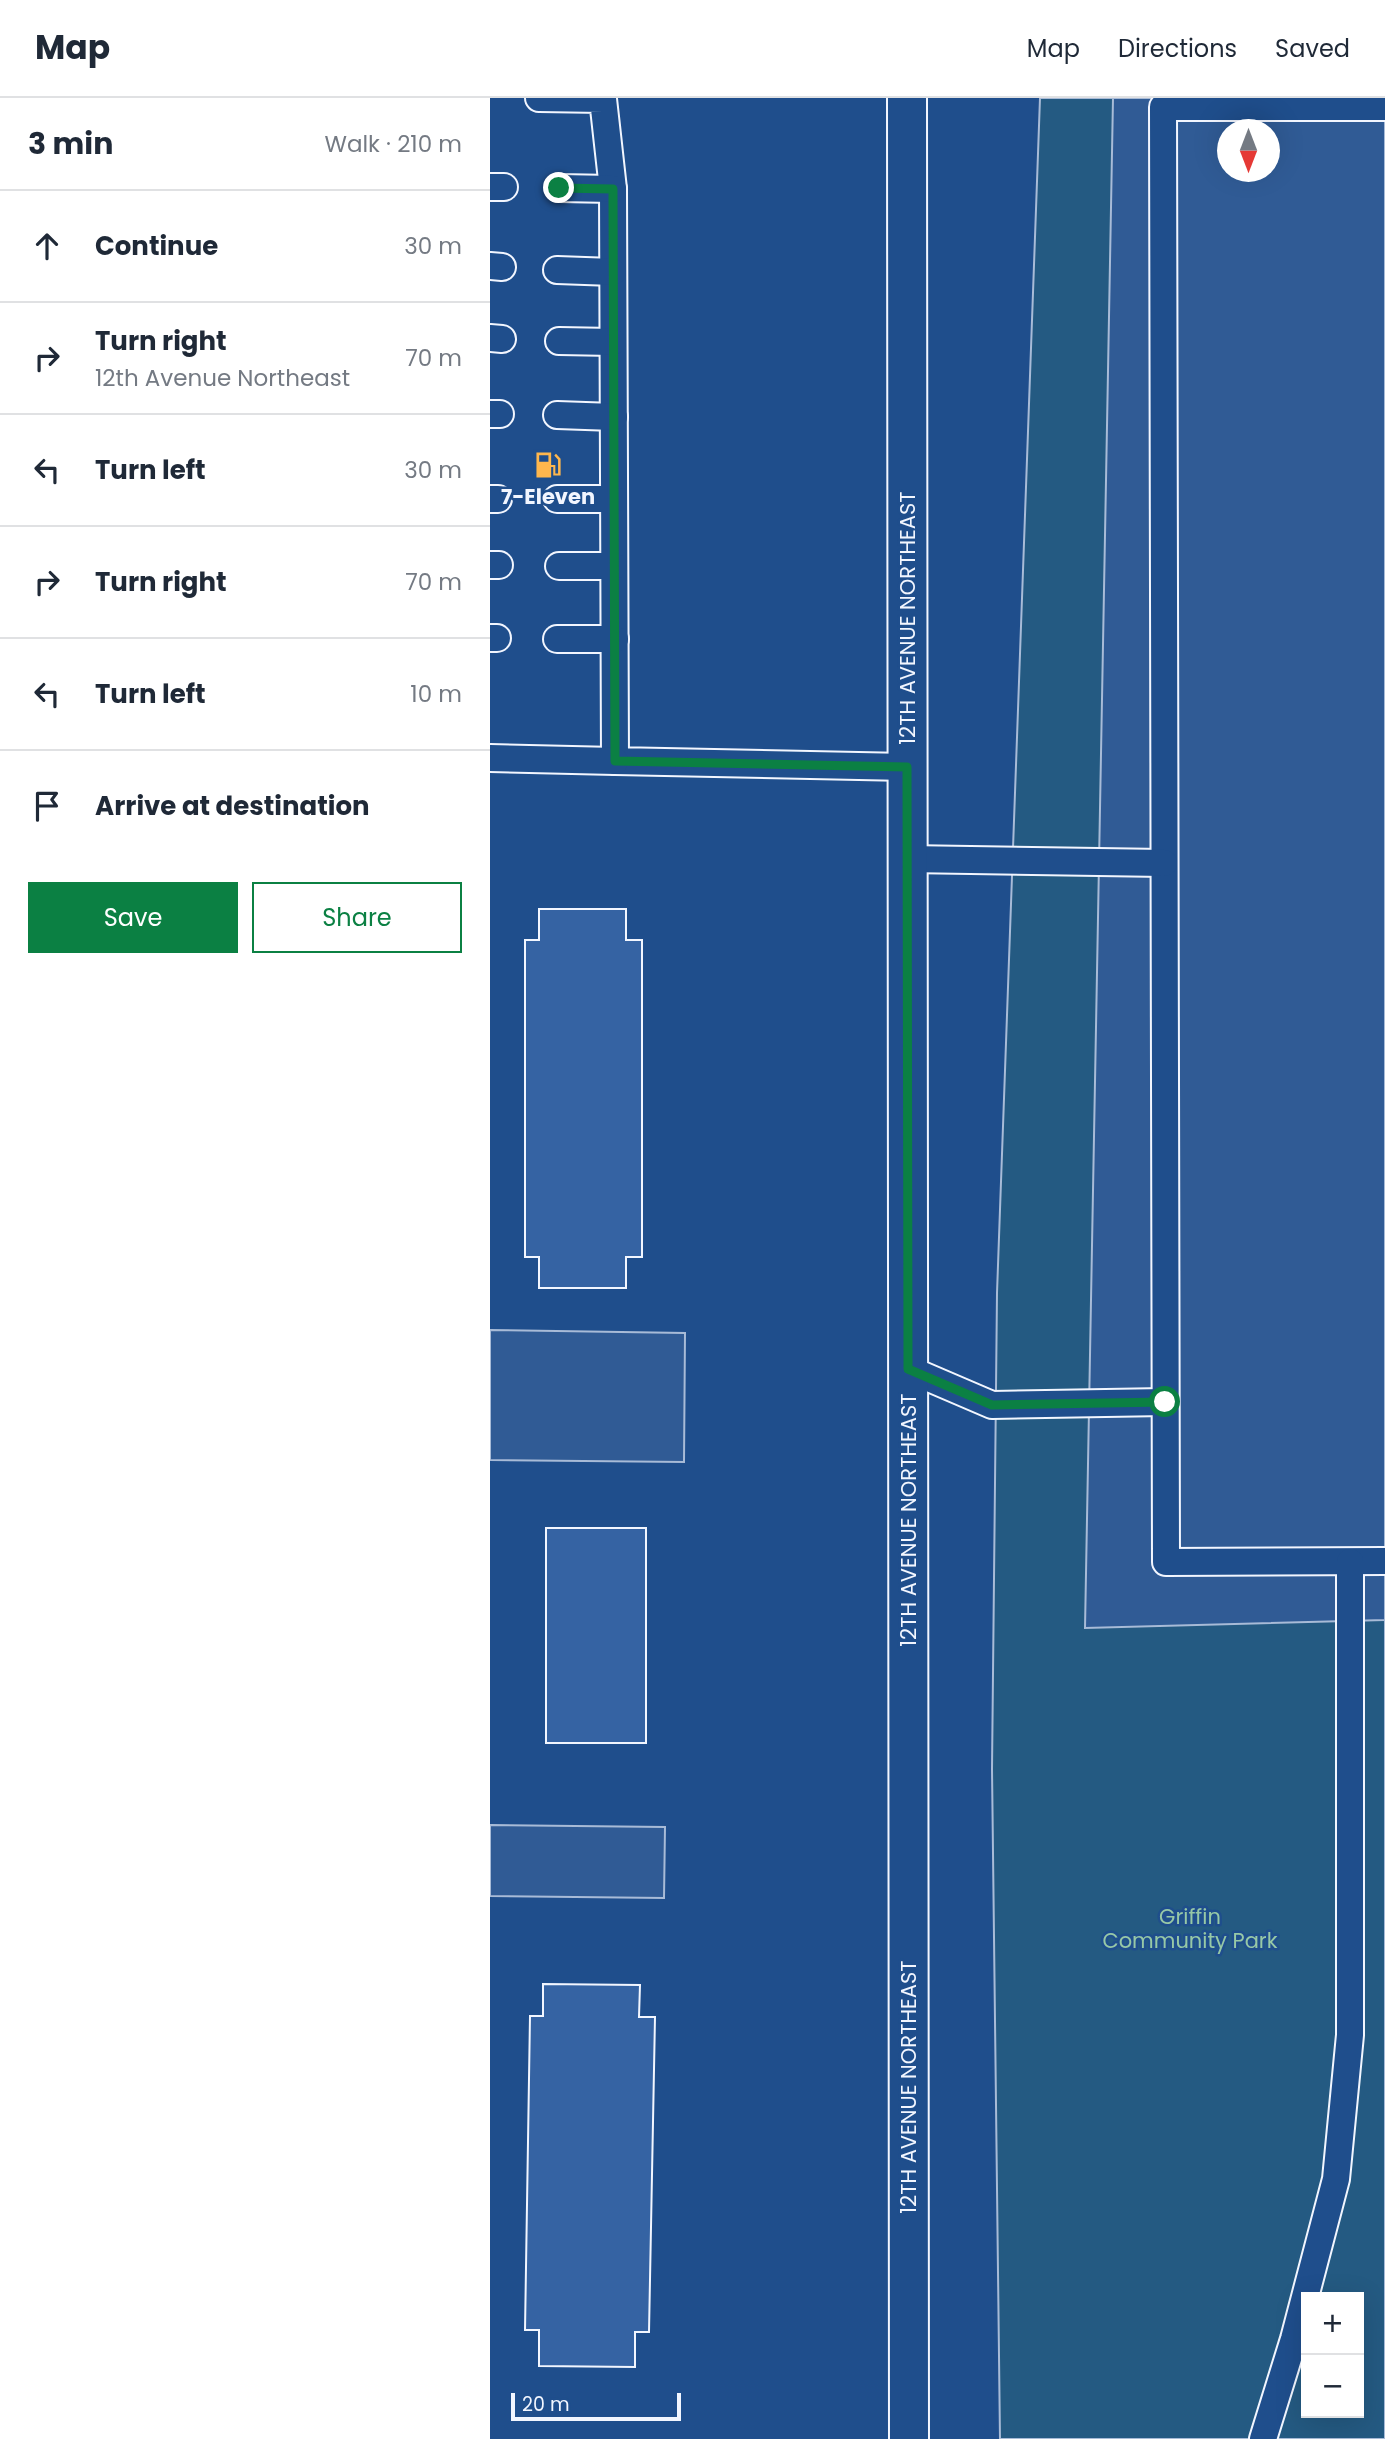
<!DOCTYPE html>
<html lang="en">
<head>
<meta charset="utf-8">
<style>
	body { margin:0; font-family:Poppins,sans-serif; background:#f6f6f7; color:#1f2937 }
	.controls { position:absolute; right:21px; bottom:21px; display:grid; overflow:hidden; border-radius:0px; box-shadow:0 7px 28px #0002 }
	.controls button { width:63px; height:63px; display:grid; place-items:center; padding:0; border:0; border-bottom:2px solid #e0e1e3; background:#fff; color:#1f2937; font:35px sans-serif }
	.compass { position:absolute; left:727px; top:21px; width:63px; height:63px; border-radius:50%; background:#fff; box-shadow:0 7px 28px #0002; rotate:180deg }
	.scale { position:absolute; left:21px; bottom:18px; width:170px; box-sizing:border-box; padding-left:7px; border:4px solid #f2f6ff; border-top:0; font-size:19px; line-height:24px; white-space:nowrap; color:#f2f6ff; -webkit-text-stroke:5px #1f4e8c; paint-order:stroke }
	.stop { position:absolute; width:21px; height:21px; margin:-16px; border:5px solid #0b8043; border-radius:50%; background:#fff }
	.stop.end { background:#0b8043; border-color:#fff; box-shadow:0 2px 7px #0008 }
	.list { margin:0; padding:0; list-style:none }
	h2 { display:flex; justify-content:space-between; align-items:center; height:91px; margin:0; padding:0 28px; font-size:30px }
	h2 small { font-size:23px; font-weight:400; color:#747a83 }
	.list li { display:grid; grid-template-columns:46px 1fr auto; gap:21px; align-items:center; box-sizing:border-box; height:112px; padding:0 28px; border-top:2px solid #e0e1e3 }
	.list b { display:block; font-size:26px; white-space:nowrap }
	.list p { margin:0; font-size:23px; white-space:nowrap; color:#747a83 }
	.list em { font-size:23px; font-style:normal; color:#747a83 }
	.actions { display:flex; gap:14px; padding:21px 28px }
	.actions a { flex:1; padding:16px 0; border:2px solid #0b8043; border-radius:0px; text-align:center; font-size:24px; color:#0b8043 }
	.actions .main { background:#0b8043; color:#fff }
	.icon { flex:none; width:38px; height:38px; fill:none; stroke:currentColor; stroke-width:2; stroke-linecap:round; stroke-linejoin:round }
	.map { position:relative; flex:none; width:895px; height:2341px; overflow:hidden }
	header { display:flex; align-items:center; gap:42px; box-sizing:border-box; height:98px; padding:0 35px; background:#fff; border-bottom:2px solid #e0e1e3 }
	header strong { font-size:33px }
	nav { display:flex; gap:38px; margin-inline-start:auto; font-size:24px }
	main { display:flex }
	aside { flex:1; background:#fff }
	.map>svg:first-child { display:block }
	.green { fill:#245a82; stroke:#a8bbd7; stroke-width:2; fill-rule:evenodd }
	.parking { fill:#305b95; stroke:#a8bbd7; stroke-width:2; fill-rule:evenodd }
	.building { fill:#3563a3; stroke:#f2f6ff; stroke-width:2 }
	.lines { fill:none; stroke-linecap:round; stroke-linejoin:round }
	.service-casing { stroke:#f2f6ff; stroke-width:30 }
	.primary-casing { stroke:#f2f6ff; stroke-width:42 }
	.service { stroke:#1f4e8c; stroke-width:26 }
	.primary { stroke:#1f4e8c; stroke-width:38 }
	.route { stroke:#0b8043; stroke-width:9 }
	.labels { text-anchor:middle; dominant-baseline:central; stroke-width:5; stroke-linejoin:round; paint-order:stroke }
	.poi-label { font-size:21px; font-weight:bold; fill:#f2f6ff; stroke:#1f4e8c }
	.street-label { font-size:21px; fill:#f2f6ff; stroke:#1f4e8c }
	.park-label { font-size:21px; fill:#97c8a6; stroke:#1f4e8c }
</style>
</head>
<body>
<header>
<strong>Map</strong>
<nav><a>Map</a><a>Directions</a><a>Saved</a></nav>
</header>
<main>
<aside>
<h2>3 min<small>Walk · 210 m</small></h2>
<ul class="list">
<li><svg class="icon" aria-label="ahead" viewBox="0 0 24 24"><path d="M12 20V5M6 11l6-6 6 6"/></svg><div><b>Continue</b></div><em>30 m</em></li>
<li><svg class="icon" aria-label="right" viewBox="0 0 24 24"><path d="M7 20v-9h11M14 6l5 5-5 5"/></svg><div><b>Turn right</b><p>12th Avenue Northeast</p></div><em>70 m</em></li>
<li><svg class="icon" aria-label="left" viewBox="0 0 24 24"><path d="M17 20v-9H6M10 6l-5 5 5 5"/></svg><div><b>Turn left</b></div><em>30 m</em></li>
<li><svg class="icon" aria-label="right" viewBox="0 0 24 24"><path d="M7 20v-9h11M14 6l5 5-5 5"/></svg><div><b>Turn right</b></div><em>70 m</em></li>
<li><svg class="icon" aria-label="left" viewBox="0 0 24 24"><path d="M17 20v-9H6M10 6l-5 5 5 5"/></svg><div><b>Turn left</b></div><em>10 m</em></li>
<li><svg class="icon" aria-label="arrive" viewBox="0 0 24 24"><path d="M6 21V4h12l-3 4 3 4H6"/></svg><div><b>Arrive at destination</b></div></li>
</ul>
<div class="actions"><a class="main">Save</a><a>Share</a></div>
</aside>
<div class="map">
<svg width="895" height="2341" viewBox="0 0 895 2341">
	<rect width="100%" height="100%" fill="#1f4e8c"/>
	<!-- green -->
	<path class="green" d="M550,0H895V2341H510L502,1671L507,1195ZM738,32H780V74H738ZM816,2199H869V2315H816Z"/>
	<!-- parking -->
	<g class="parking">
		<path d="M623,0H895V1522L595,1530ZM738,32H780V74H738Z"/>
		<path d="M0,1232L195,1235L194,1364L0,1362Z"/>
		<path d="M0,1727L175,1729L174,1800L0,1798Z"/>
	</g>
	<!-- building -->
	<g class="building">
		<path d="M49,811H136V842H152V1159H136V1190H49V1159H35V842H49Z"/>
		<rect x="56" y="1430" width="100" height="215"/>
		<path d="M53,1886L150,1887L149,1919H165L159,2234H145V2269L49,2268V2232H35L40,1918H53Z"/>
	</g>
	<g class="lines">
		<!-- service casing -->
		<g class="service-casing">
			<g id="service">
				<path d="M49,0L113,1L123,91L125,663L417,669"/>
				<path d="M895,9H673L676,1464L895,1463"/>
				<path d="M0,89H14"/>
				<path d="M69,90L123,91"/>
				<path d="M0,168L12,169"/>
				<path d="M67,172L123,174"/>
				<path d="M0,240L12,241"/>
				<path d="M69,243L123,244"/>
				<path d="M0,316H10"/>
				<path d="M67,317L124,319"/>
				<path d="M0,401H8"/>
				<path d="M67,401H124"/>
				<path d="M0,467H9"/>
				<path d="M69,468H124"/>
				<path d="M0,540H7"/>
				<path d="M67,541H125"/>
				<path d="M0,660L125,663"/>
				<path d="M417,761L674,765"/>
				<path d="M418,1271L502,1307L675,1304"/>
				<path d="M773,2341L804,2241L846,2081L860,1937V1464"/>
			</g>
		</g>
		<!-- primary casing -->
		<g class="primary-casing">
			<path id="primary" d="M417,0L419,2341"/>
		</g>
		<!-- service -->
		<use href="#service" class="service"/>
		<!-- primary -->
		<use href="#primary" class="primary"/>
	</g>
	<g class="lines">
		<!-- route -->
		<path class="route" d="M69,90L123,91L125,663L417,669L418,1271L502,1307L675,1304"/>
	</g>
	<!-- icons -->
	<defs>
		<g id="fuel-bare" transform="scale(2.1)"><path d="M-5.5-6h7V0h2V4h1.3V-2.5L3-4.5l.8-.8L6-3V5H2.5V1h-1V6h-7ZM-4.2-4.7v3.2H.2V-4.7Z" fill="#ffb74d" stroke="#1f4e8c" stroke-width="2.5" paint-order="stroke"/></g>
	</defs>
	<g fill-rule="evenodd">
		<use href="#fuel-bare" x="58" y="367"/>
	</g>
	<g class="labels">
		<!-- poi labels -->
		<g class="poi-label">
			<text x="58" y="398">7-Eleven</text>
		</g>
		<!-- street labels -->
		<g class="street-label">
			<text transform="translate(417 520) rotate(-90)">12TH AVENUE NORTHEAST</text>
			<text transform="translate(418 1422) rotate(-90)">12TH AVENUE NORTHEAST</text>
			<text transform="translate(418 1989) rotate(-90)">12TH AVENUE NORTHEAST</text>
		</g>
		<!-- park labels -->
		<g class="park-label">
			<text x="700" y="1818">Griffin<tspan x="700" dy="24">Community Park</tspan></text>
		</g>
	</g>
</svg>
<div class="controls">
<button>+</button>
<button>−</button>
</div>
<svg class="compass" viewBox="-18 -18 36 36"><path d="M0-13l5 13h-10z" fill="#e53935"/><path d="M0 13l5-13h-10z" fill="#747a83"/></svg>
<div class="scale">20 m</div>
<div class="stop" style="left:675px;top:1304px"></div>
<div class="stop end" style="left:69px;top:90px"></div>
</div>
</main>
</body>
</html>
